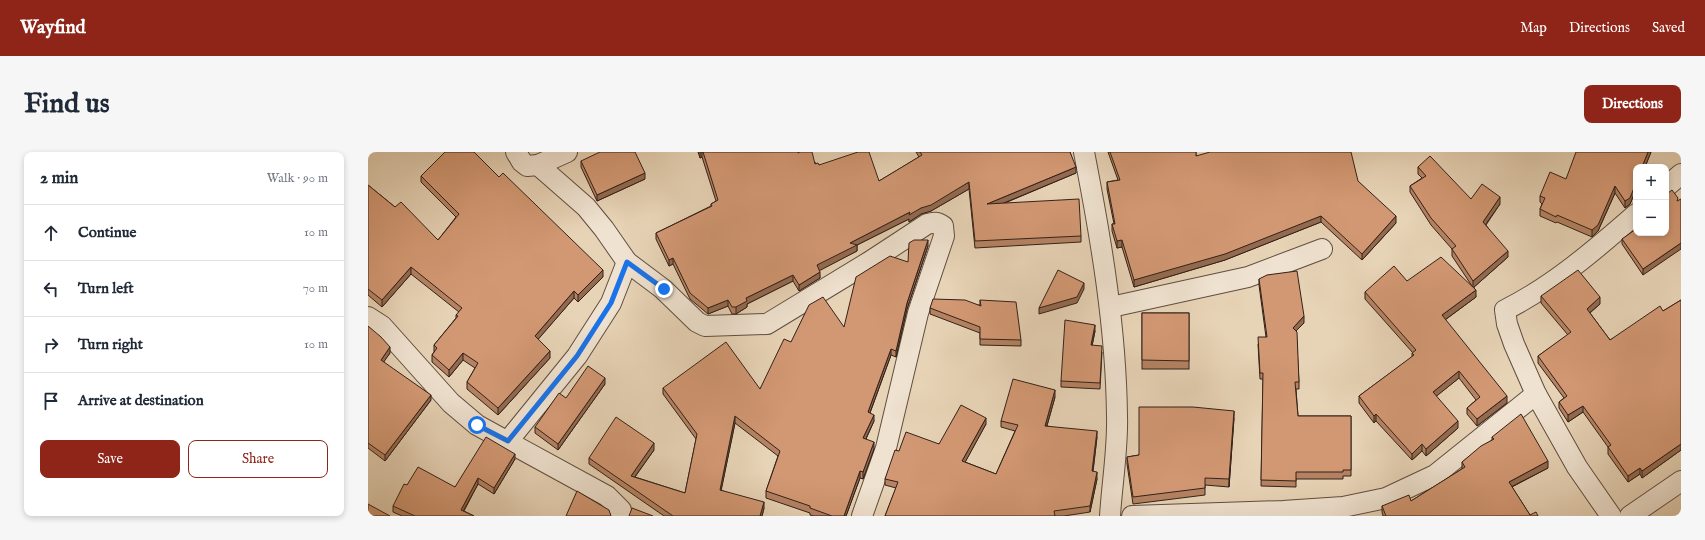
<!DOCTYPE html>
<html lang="en">
<head>
<meta charset="utf-8">
<style>
	body { margin:0; font-family:"IM FELL English",serif; background:#f6f6f7; color:#1f2937 }
	.controls { position:absolute; right:12px; top:12px; display:grid; overflow:hidden; border-radius:8px; box-shadow:0 2px 6px #0003 }
	.controls button { width:36px; height:36px; display:grid; place-items:center; padding:0; border:0; border-bottom:1px solid #e0e1e3; background:#fff; color:#1f2937; font:20px sans-serif }
	.stop { position:absolute; width:12px; height:12px; margin:-9px; border:3px solid #1a73e8; border-radius:50%; background:#fff }
	.stop.end { background:#1a73e8; border-color:#fff; box-shadow:0 1px 4px #0008 }
	.list { margin:0; padding:0; list-style:none }
	h2 { display:flex; justify-content:space-between; align-items:center; height:52px; margin:0; padding:0 16px; font-size:17px }
	h2 small { font-size:13px; font-weight:400; color:#747a83 }
	.list li { display:grid; grid-template-columns:26px 1fr auto; gap:12px; align-items:center; box-sizing:border-box; height:56px; padding:0 16px; border-top:1px solid #e0e1e3 }
	.list b { display:block; font-size:15px; white-space:nowrap }
	.list em { font-size:13px; font-style:normal; color:#747a83 }
	.actions { display:flex; gap:8px; padding:12px 16px }
	.actions a { flex:1; padding:9px 0; border:1px solid #8f2418; border-radius:8px; text-align:center; font-size:14px; color:#8f2418 }
	.actions .main { background:#8f2418; color:#fff }
	.icon { flex:none; width:22px; height:22px; fill:none; stroke:currentColor; stroke-width:2; stroke-linecap:round; stroke-linejoin:round }
	.map { position:relative; flex:none; width:1313px; height:364px; overflow:hidden; border-radius:8px }
	header { display:flex; align-items:center; gap:24px; box-sizing:border-box; height:56px; padding:0 20px; background:#8f2418; color:#fff }
	header strong { font-size:19px }
	nav { display:flex; gap:22px; margin-inline-start:auto; font-size:14px }
	.intro { display:flex; align-items:center; justify-content:space-between; box-sizing:border-box; height:96px; padding:0 24px }
	h1 { margin:0; font-size:28px }
	.button { padding:10px 18px; border-radius:8px; background:#8f2418; color:#fff; font-size:14px; font-weight:700 }
	main { display:flex; gap:24px; padding:0 24px }
	aside { flex:1; background:#fff; border-radius:8px; box-shadow:0 2px 6px #0003 }
	.map>svg:first-child { display:block }
	.lines { fill:none; stroke-linecap:round; stroke-linejoin:round }
	.street-casing { stroke:#604e40; stroke-width:22 }
	.street { stroke:#efe2d0; stroke-width:20 }
	.wall { fill:#b58363; stroke:#332119 }
	.shaded-wall { fill:#936a50; stroke:#332119 }
	.building { fill:#d29873; stroke:#332119 }
	.route { stroke:#1a73e8; stroke-width:5 }
</style>
</head>
<body>
<header>
<strong>Wayfind</strong>
<nav><a>Map</a><a>Directions</a><a>Saved</a></nav>
</header>
<div class="intro"><h1>Find us</h1><a class="button">Directions</a></div>
<main>
<aside>
<h2>2 min<small>Walk · 90 m</small></h2>
<ul class="list">
<li><svg class="icon" aria-label="ahead" viewBox="0 0 24 24"><path d="M12 20V5M6 11l6-6 6 6"/></svg><div><b>Continue</b></div><em>10 m</em></li>
<li><svg class="icon" aria-label="left" viewBox="0 0 24 24"><path d="M17 20v-9H6M10 6l-5 5 5 5"/></svg><div><b>Turn left</b></div><em>70 m</em></li>
<li><svg class="icon" aria-label="right" viewBox="0 0 24 24"><path d="M7 20v-9h11M14 6l5 5-5 5"/></svg><div><b>Turn right</b></div><em>10 m</em></li>
<li><svg class="icon" aria-label="arrive" viewBox="0 0 24 24"><path d="M6 21V4h12l-3 4 3 4H6"/></svg><div><b>Arrive at destination</b></div></li>
</ul>
<div class="actions"><a class="main">Save</a><a>Share</a></div>
</aside>
<div class="map">
<svg width="1313" height="364" viewBox="0 0 1313 364">
	<rect width="100%" height="100%" fill="#e7d3b6"/>
	<filter id="stains"><feTurbulence type="fractalNoise" baseFrequency=".005" numOctaves="4"/><feColorMatrix values="0 0 0 0 .2 0 0 0 0 .09 0 0 0 0 .02 0 0 0 .5 -.17"/></filter>
	<radialGradient id="worn" r=".72"><stop offset=".6" stop-color="#630" stop-opacity="0"/><stop offset="1" stop-color="#630" stop-opacity=".3"/></radialGradient>
	<g class="lines">
		<!-- street casing -->
		<g class="street-casing">
			<g id="street">
				<path d="M148,0L154,10L159,14L170,13L199,0"/>
				<path d="M716,0C733,87 748,175 749,264C750,297 744,331 742,364"/>
				<path d="M170,13L218,55L236,77L259,110L295,137L329,170L337,174L399,172L501,110L559,72C566,70 569,70 575,74L576,84L550,161L518,296L494,364"/>
				<path d="M1298,35L1313,22"/>
				<path d="M743,155L880,125L954,97"/>
				<path d="M0,165L14,174L83,251L109,273L239,344L253,358L252,364"/>
				<path d="M140,289L209,204L243,151L259,110"/>
				<path d="M764,364L915,359L975,355L1018,346L1067,323L1168,242"/>
				<path d="M1243,364L1209,315L1168,242L1146,192L1139,172L1137,158C1185,134 1228,97 1268,62"/>
				<path d="M1262,364L1313,329"/>
			</g>
		</g>
		<!-- street -->
		<use href="#street" class="street"/>
	</g>
	<!-- wall -->
	<g class="wall">
		<path d="M330,0H430L451,13L511,29L551,5L548,0H702L708,21L637,51L713,84V90L607,96L601,37L563,59L553,62L541,70V67L489,93V99L451,118L452,126L431,139L425,129L379,152V155L368,162H364L360,154L340,162L322,147L305,112L301,114L288,87V81L343,54V52L348,49L334,5L332,6Z"/>
		<path d="M740,0H828V4L990,29L1028,71L994,108L953,70L857,108L766,135L754,95L749,96L744,79V72H746L739,37V30L750,28Z"/>
		<path d="M1283,0L1262,52L1257,56L1247,41L1230,79L1224,85L1189,70L1188,71L1172,64V57L1174,52L1172,50V44Z"/>
		<path d="M213,9L277,27L229,49L213,15Z"/>
		<path d="M1050,15L1103,47L1132,52L1118,73L1140,105L1106,135L1108,145L1077,168L1139,251L1109,274L1099,262V256L1108,248L1091,226L1068,244L1090,276L1058,304L1054,299L1044,308L1008,269L1006,271L991,251V244L1044,205V201H1045L997,147V140L1039,129L1104,134L1084,104V97L1063,73L1042,40V34L1054,26L1050,22Z"/>
		<path d="M53,24L131,25L235,125L210,150L206,146L170,187L182,206L130,263L99,237V230L107,216L95,208L81,225L64,210V203L66,200V193L88,166V163L91,160L43,122L14,155L0,143V33L27,55L70,88L88,65L53,30Z"/>
		<path d="M1300,41L1275,123L1254,92V87L1268,81Z"/>
		<path d="M560,94L539,157L528,205L523,203L502,261L506,269L498,287L506,297L495,327L492,326L478,364H446L442,363V361L398,346V339L410,304L367,271L353,338L396,356L394,364H296L221,312V306L286,298L267,325L317,341L328,287L295,242V236L392,237L423,190L476,175L540,110Z"/>
		<path d="M891,127L936,171L928,179L931,230V237H928L930,264H983V324H975V327H928V335L893,334L895,227H892L890,192L898,185L891,133Z"/>
		<path d="M1173,144L1232,152L1222,161L1242,188L1295,159L1313,148V298L1274,326L1272,322L1260,330L1240,302V295L1215,260L1200,270L1191,256V250L1196,246L1170,211V204L1200,183L1173,151Z"/>
		<path d="M612,148L653,188V194L612,193V181L562,162V156L612,153Z"/>
		<rect x="774" y="161" width="47" height="56"/>
		<path d="M0,174L22,201L15,210L63,248L17,309L0,296Z"/>
		<path d="M727,179L724,194L734,200L732,237L693,235V229Z"/>
		<path d="M237,232L190,298L167,281V275Z"/>
		<path d="M687,245L679,274L729,285L725,320L729,327L722,360L696,364H517L528,336L517,333V327L531,299L571,292L618,272L597,310L628,322L647,279L633,275V269Z"/>
		<path d="M866,266L861,335L837,333V343L765,352L759,312V305L771,303Z"/>
		<path d="M1124,285L1180,316L1144,335L1162,363L1170,364H1015L1014,360V354L1043,349L1094,317V310L1124,288Z"/>
		<path d="M147,307L126,342L110,332L96,359L106,364H34L25,360V354L87,335Z"/>
	</g>
	<!-- shaded-wall -->
	<g class="shaded-wall">
		<path d="M332,0H334V5L332,6Z"/>
		<path d="M1280,0H1283L1277,15H1274Z"/>
		<path d="M708,15V21L619,58V52Z"/>
		<path d="M277,21V27L229,49V43Z"/>
		<path d="M601,30V37L563,59L553,62L541,70V67L489,93V99L449,120V113L482,91L542,60L553,56Z"/>
		<path d="M1268,31V38L1262,52L1257,56V49Z"/>
		<path d="M1247,34V41L1230,79L1224,85V78Z"/>
		<path d="M1132,45V52L1115,76V70Z"/>
		<path d="M953,64V70L857,108L766,135V128Z"/>
		<path d="M1028,64V71L994,108V102Z"/>
		<path d="M560,88V94L539,157L528,205V199L539,151Z"/>
		<path d="M754,88V95L749,96V89Z"/>
		<path d="M1313,91V97L1275,123V117Z"/>
		<path d="M1140,99V105L1105,136V129Z"/>
		<path d="M305,106V112L301,114V108Z"/>
		<path d="M43,115V122L14,155V148Z"/>
		<path d="M235,118V125L210,150V143Z"/>
		<path d="M452,120V126L431,139V133Z"/>
		<path d="M425,123V129L379,152V155L368,162V155L378,146Z"/>
		<path d="M716,131V137L709,151L671,162V156Z"/>
		<path d="M1108,138V145L1074,170V163Z"/>
		<path d="M206,139V146L167,191V184Z"/>
		<path d="M1232,145V152L1219,163V157Z"/>
		<path d="M360,148V154L340,162V156Z"/>
		<path d="M936,164V171L925,182V176Z"/>
		<path d="M727,173V179L723,199V193Z"/>
		<path d="M22,195V201L13,214V208Z"/>
		<path d="M523,197V203L500,266V260Z"/>
		<path d="M182,199V206L130,263V256Z"/>
		<path d="M95,201V208L81,225V218Z"/>
		<path d="M1091,219V226L1065,247V240Z"/>
		<path d="M237,226V232L190,298V292Z"/>
		<path d="M687,238V245L677,280V274Z"/>
		<path d="M63,243V248L17,309V303Z"/>
		<path d="M1139,244V251L1109,274V267Z"/>
		<path d="M1215,254V260L1200,270V263Z"/>
		<path d="M866,259V266L861,335V327Z"/>
		<path d="M1008,262V269L1006,271V264Z"/>
		<path d="M506,263V269L495,293V286Z"/>
		<path d="M367,264V271L352,344V338Z"/>
		<path d="M618,266V272L594,316V309Z"/>
		<path d="M1090,269V276L1058,304V297Z"/>
		<path d="M729,279V285L724,326V319Z"/>
		<path d="M506,290V297L495,327V320Z"/>
		<path d="M286,291V298L263,330V324Z"/>
		<path d="M1054,292V299L1044,308V302Z"/>
		<path d="M1313,292V298L1274,326V319Z"/>
		<path d="M147,302V307L126,342V336Z"/>
		<path d="M1180,309V316L1141,336V330Z"/>
		<path d="M1272,316V322L1260,330V324Z"/>
		<path d="M492,319V326L478,364H476Z"/>
		<path d="M729,320V327L722,360V354Z"/>
		<path d="M110,326V332L93,363V358Z"/>
		<path d="M396,350V356L394,364H392Z"/>
	</g>
	<!-- building -->
	<g class="building">
		<path d="M77,0H106L131,25L135,21L235,118L210,143L206,139L167,184L182,199L130,256L99,230L110,211L95,201L81,218L64,203L69,196L66,193L90,164L88,163L94,156L43,115L14,148L0,137V33L27,55L33,50L70,88L91,62L53,24Z"/>
		<path d="M232,0H267L277,21L229,43L213,9Z"/>
		<path d="M335,0H430V1L432,0H444L447,12L450,11L451,13L490,0H501L511,29L554,3L552,0H702L708,15L619,52L711,47L713,84L607,89L601,30L563,53L553,56L541,63L542,60L482,91L489,93L449,113L452,120L431,133L425,123L378,146L379,149L368,155H364L360,148L340,156L322,141L305,106L301,108L288,81L344,54L343,52L350,48Z"/>
		<path d="M742,0H828V4L842,0H983L990,29L1028,64L994,102L953,64L857,102L766,128L754,88L749,89L744,72H747L739,30L752,28Z"/>
		<path d="M1208,0H1280L1274,15H1268V31L1262,46L1257,49L1247,34L1230,73L1224,78L1189,63L1188,65L1172,57L1177,46L1172,44L1182,20L1198,27Z"/>
		<path d="M1062,4L1103,47L1114,32L1132,45L1115,70L1140,99L1105,129L1084,97L1088,94L1063,66L1042,34L1058,24L1050,15Z"/>
		<path d="M1304,38L1310,46L1309,49L1313,47V91L1275,117L1254,87L1268,77V81H1298V40L1300,41Z"/>
		<path d="M546,88H560L539,151L528,199L523,197L500,260L506,263L495,286L506,290L495,320L492,319L476,364H464L442,356V354L398,339L412,299L367,264L352,338L396,350L392,364H305L221,306L248,265L286,291L263,324L317,341L329,282L295,236L358,190L392,237L416,187L423,190L441,153L455,145L476,175L488,125L522,104L540,110L541,91Z"/>
		<path d="M1073,105L1108,138L1074,163L1139,244L1109,267L1099,256L1112,245L1091,219L1065,240L1090,269L1058,297L1054,292L1044,302L1008,262L1006,264L991,244L1046,203L1044,201L1048,198L997,140L1026,114L1039,129Z"/>
		<path d="M690,118L716,131L709,145L671,156Z"/>
		<path d="M1210,118L1232,145L1219,157L1242,188L1292,154L1295,159L1313,148V292L1274,319L1272,316L1260,324L1240,295L1243,293L1215,254L1200,263L1191,250L1199,244L1170,204L1203,180L1173,144Z"/>
		<path d="M929,119L936,164L925,176L929,180L931,230H927L930,264H983V318H975V320H928V329L893,328L895,221H892L890,185H899L891,127L899,123Z"/>
		<path d="M565,147L597,148L613,154L612,148L648,150L653,188L612,187V175L562,156Z"/>
		<path d="M774,161H821V209L774,208Z"/>
		<path d="M697,168L727,173L723,193L734,194L732,231L693,229Z"/>
		<path d="M0,174L13,185L22,195L13,208L63,243L17,303L0,291Z"/>
		<path d="M220,214L237,226L190,292L167,275L191,241L198,246Z"/>
		<path d="M645,227L687,238L677,274L729,279L724,319L729,320L722,354L686,359L687,364H517L530,330L517,327L527,298L531,299L538,280L571,292L593,253L618,266L594,309L628,322L650,273L633,269Z"/>
		<path d="M771,255H825L866,259L861,327L837,326V336L765,345L759,305L771,303Z"/>
		<path d="M1153,262L1180,309L1141,330L1162,363L1168,360L1170,364H1018L1014,354L1041,343L1043,349L1097,315L1094,310L1113,294L1126,287L1124,285Z"/>
		<path d="M118,285L147,302L126,336L110,326L93,358L106,364H47L25,354L36,332L39,333L50,315L87,335Z"/>
		<path d="M209,339L241,358L243,364H198Z"/>
		<path d="M0,352L22,364H0Z"/>
		<path d="M264,356L285,364H261Z"/>
	</g>
	<g class="lines">
		<!-- route -->
		<path class="route" d="M109,273L140,289L209,204L243,151L259,110L296,137"/>
	</g>
	<rect width="100%" height="100%" filter="url(#stains)"/>
	<rect width="100%" height="100%" fill="url(#worn)"/>
</svg>
<div class="controls">
<button>+</button>
<button>−</button>
</div>
<div class="stop" style="left:109px;top:273px"></div>
<div class="stop end" style="left:296px;top:137px"></div>
</div>
</main>
</body>
</html>
